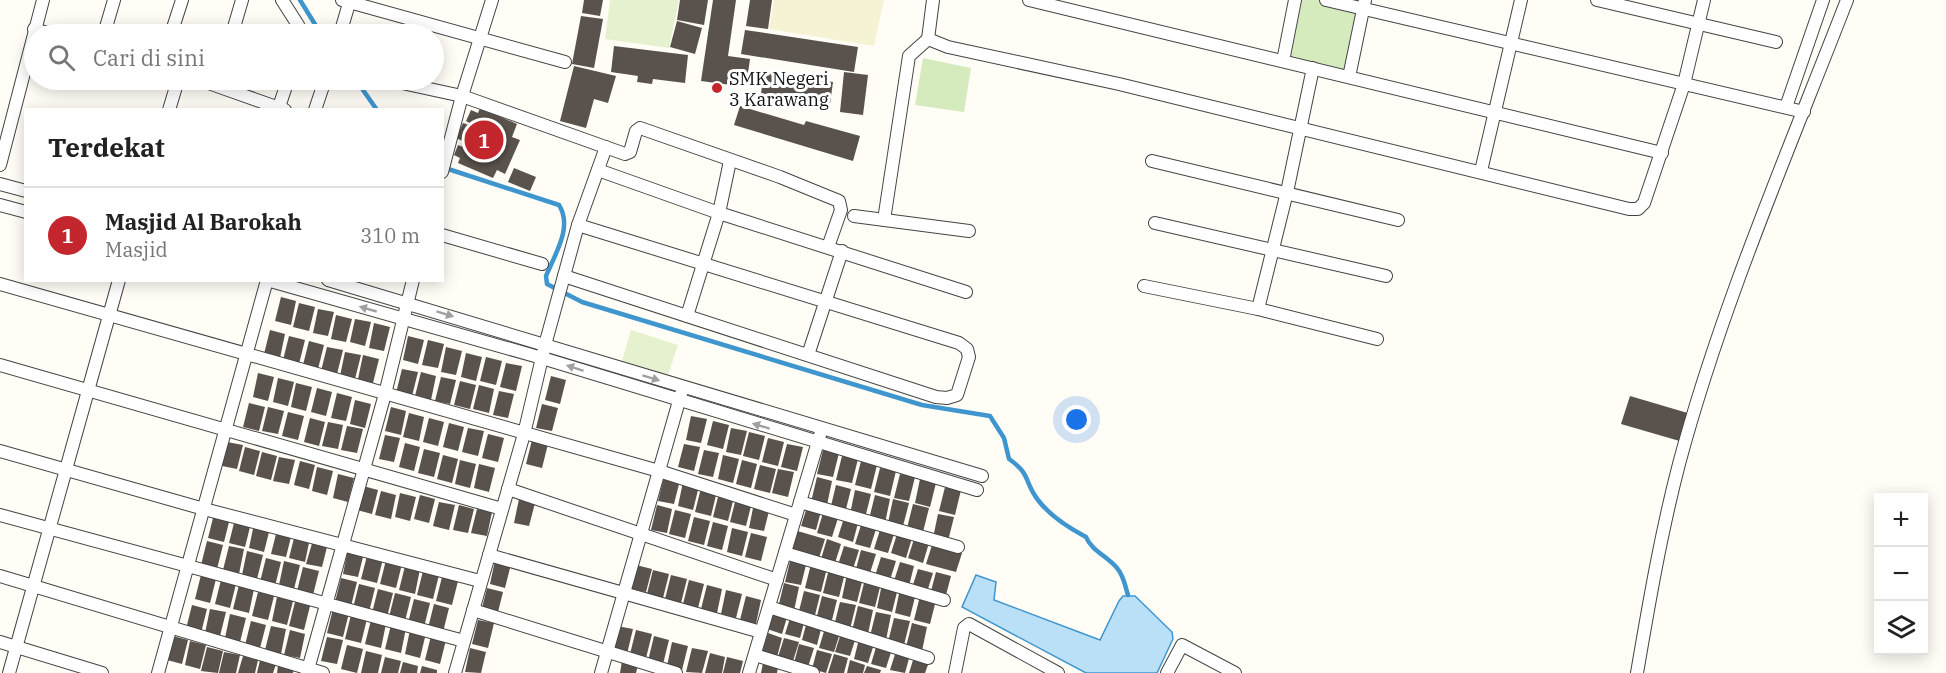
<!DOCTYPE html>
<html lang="id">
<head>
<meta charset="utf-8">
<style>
	body { margin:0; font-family:"IBM Plex Serif",serif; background:#f2f2f2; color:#222 }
	.controls { position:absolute; right:18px; bottom:18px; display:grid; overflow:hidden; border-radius:0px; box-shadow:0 3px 15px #0003 }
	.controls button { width:54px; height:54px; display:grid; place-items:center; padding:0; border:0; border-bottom:2px solid #e0e0e0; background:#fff; color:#222; font:30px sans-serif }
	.you { position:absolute; left:1077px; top:420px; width:21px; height:21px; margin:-15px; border:4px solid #fff; border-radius:50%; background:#1a73e8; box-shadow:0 0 0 9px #1a73e833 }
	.badge { display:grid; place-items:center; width:39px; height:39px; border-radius:50%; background:#c4262e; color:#fff; font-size:20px; font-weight:700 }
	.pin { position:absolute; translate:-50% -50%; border:3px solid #fff; box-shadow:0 2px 6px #0006 }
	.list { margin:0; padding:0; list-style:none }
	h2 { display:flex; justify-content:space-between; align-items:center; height:78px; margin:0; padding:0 24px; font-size:26px }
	h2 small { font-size:20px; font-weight:400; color:#767676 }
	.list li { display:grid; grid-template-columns:39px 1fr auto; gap:18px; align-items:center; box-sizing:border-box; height:96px; padding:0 24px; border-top:2px solid #e0e0e0 }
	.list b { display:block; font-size:22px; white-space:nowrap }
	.list p { margin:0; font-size:20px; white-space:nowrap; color:#767676 }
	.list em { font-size:20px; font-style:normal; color:#767676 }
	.icon { flex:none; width:33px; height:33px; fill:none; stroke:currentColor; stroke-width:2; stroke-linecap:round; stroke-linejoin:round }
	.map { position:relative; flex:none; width:1946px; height:673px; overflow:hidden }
	.search { position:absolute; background:#fff; box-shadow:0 3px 15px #0003; left:24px; top:24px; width:420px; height:66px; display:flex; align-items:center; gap:15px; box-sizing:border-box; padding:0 21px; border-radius:33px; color:#767676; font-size:22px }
	.panel { position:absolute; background:#fff; box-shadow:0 3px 15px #0003; left:24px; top:108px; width:420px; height:174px; border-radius:0px }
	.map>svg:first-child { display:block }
	.farmland { fill:#f6f3d4 }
	.green { fill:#d5ebbd }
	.pitch { fill:#e6f2cf }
	.water { fill:#b9e0f7; stroke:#3f96cf; stroke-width:1.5 }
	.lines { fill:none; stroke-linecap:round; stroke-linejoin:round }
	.stream { stroke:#3f96cf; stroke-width:4.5 }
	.building { fill:#5a524d }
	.minor-casing { stroke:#444; stroke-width:14 }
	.minor { stroke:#fff; stroke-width:12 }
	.oneway { fill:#a0a0a0 }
	.poi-dot { fill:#c4262e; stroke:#fff; stroke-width:2 }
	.labels { text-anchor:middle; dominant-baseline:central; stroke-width:6; stroke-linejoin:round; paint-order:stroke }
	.poi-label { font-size:18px; fill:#111; stroke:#fff; text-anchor:start }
</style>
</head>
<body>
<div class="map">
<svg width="1946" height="673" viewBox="0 0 1946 673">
	<rect width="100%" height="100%" fill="#fffdf5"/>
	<!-- farmland -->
	<path class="farmland" d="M774,0H884L874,46L769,29Z"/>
	<!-- green -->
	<g class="green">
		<path d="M1295,0H1326L1363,9L1349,77L1283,61Z"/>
		<path d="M923,58L971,68L964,112L915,105Z"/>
	</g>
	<!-- pitch -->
	<g class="pitch">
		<path d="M610,0H679L669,48L605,39Z"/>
		<path d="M631,330L678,345L668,375L622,361Z"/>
	</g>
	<!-- water -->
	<path class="water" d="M976,575L996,582L994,600L1100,640L1119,601L1123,596H1135L1172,632L1173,639L1157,673H1086L962,607Z"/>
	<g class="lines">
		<!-- stream -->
		<g class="stream">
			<path d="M300,0L321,34"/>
			<path d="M356,80L377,110"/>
			<path d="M445,168L559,205C573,227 555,254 546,276L547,284L582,302L922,405L990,416L1004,438L1009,459C1031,474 1024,482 1038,500C1050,516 1069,528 1086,537C1091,550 1108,557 1117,568C1124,576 1125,586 1128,595"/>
		</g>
	</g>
	<!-- building -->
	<g class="building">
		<path d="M584,0H603L600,16L582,13Z"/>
		<path d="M680,0H708L704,25L677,20Z"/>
		<path d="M713,0H736L728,56L750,59L746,87L701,81Z"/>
		<path d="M750,0H772L768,29L746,26Z"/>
		<path d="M581,16L603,19L594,68L572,64Z"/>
		<path d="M677,21L702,28L695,54L670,47Z"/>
		<path d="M745,30L858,47L854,72L741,54Z"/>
		<path d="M614,46L688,55L685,83L653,79L652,84L637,82L638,76L611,72Z"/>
		<path d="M574,66L616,76L608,103L594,99L586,128L560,121Z"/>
		<path d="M764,72L833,82L829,111L760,101Z"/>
		<path d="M844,72L868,75L863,115L840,112Z"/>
		<path d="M740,106L804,125L806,121L860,136L853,161L734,125Z"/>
		<path d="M480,108L517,124L512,137L520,140L505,174L497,170L493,178L458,163L460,158L454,155L458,145L463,147L465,142L456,138L463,123L471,126L472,124L466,121L471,110L478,113Z"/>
		<path d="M514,168L536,177L530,191L508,182Z"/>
		<path d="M281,297L296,301L291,325L275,321Z"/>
		<path d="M299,303L315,307L309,331L293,327Z"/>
		<path d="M318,309L334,312L328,336L313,333Z"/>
		<path d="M336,315L352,319L346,342L331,339Z"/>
		<path d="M355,319L371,322L365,346L350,342Z"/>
		<path d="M374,323L390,327L384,351L369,348Z"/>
		<path d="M270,330L285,334L280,358L264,354Z"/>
		<path d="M289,336L305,340L299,364L283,360Z"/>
		<path d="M408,336L424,340L418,364L403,360Z"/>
		<path d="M428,340L444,344L438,368L422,365Z"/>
		<path d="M309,341L324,345L318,369L303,365Z"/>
		<path d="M327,347L343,350L337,374L321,371Z"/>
		<path d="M446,347L462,351L456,375L441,372Z"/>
		<path d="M345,352L361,355L355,379L340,376Z"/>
		<path d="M466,353L482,357L476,381L461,377Z"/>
		<path d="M363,355L379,359L373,383L358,379Z"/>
		<path d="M486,357L502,361L496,385L480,381Z"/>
		<path d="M506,363L522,366L516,391L500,387Z"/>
		<path d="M402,369L418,372L412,396L396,393Z"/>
		<path d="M421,372L436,376L431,400L415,396Z"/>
		<path d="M258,373L274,377L268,401L253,397Z"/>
		<path d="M551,376L566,380L560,404L545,400Z"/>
		<path d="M441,377L456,380L450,404L435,401Z"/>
		<path d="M278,378L294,382L288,406L273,402Z"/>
		<path d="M460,381L476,385L470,409L454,405Z"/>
		<path d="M296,383L312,387L306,411L291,407Z"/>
		<path d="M479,385L494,389L489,413L473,409Z"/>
		<path d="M317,388L332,392L326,416L311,412Z"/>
		<path d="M499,391L514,394L508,418L493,415Z"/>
		<path d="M337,393L352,397L346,421L331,418Z"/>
		<path d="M1630,396L1691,414L1683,442L1621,424Z"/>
		<path d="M355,400L371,404L365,428L350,424Z"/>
		<path d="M249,403L265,407L259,431L243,427Z"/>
		<path d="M542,404L558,408L552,431L536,428Z"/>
		<path d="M268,407L284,411L278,434L262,431Z"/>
		<path d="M391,407L406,411L401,435L385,431Z"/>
		<path d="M288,412L304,416L298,440L282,436Z"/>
		<path d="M409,413L424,417L419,441L403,437Z"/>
		<path d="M691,416L707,419L701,443L686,440Z"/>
		<path d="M310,418L325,422L319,446L304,442Z"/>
		<path d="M429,418L444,422L438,446L423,442Z"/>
		<path d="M713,421L729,425L723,449L707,445Z"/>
		<path d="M328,422L343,425L338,449L322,446Z"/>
		<path d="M449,423L464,427L458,451L443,447Z"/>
		<path d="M347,426L363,429L357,453L341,450Z"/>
		<path d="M468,428L484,431L478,456L462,452Z"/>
		<path d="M731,428L747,431L741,455L726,452Z"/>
		<path d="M749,432L765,436L759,460L743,456Z"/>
		<path d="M488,434L504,438L498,462L482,458Z"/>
		<path d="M385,435L400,438L394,462L379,459Z"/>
		<path d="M768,438L784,442L778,466L762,462Z"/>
		<path d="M532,440L548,444L542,468L526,464Z"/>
		<path d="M227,442L243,445L237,469L222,466Z"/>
		<path d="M405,443L420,447L414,471L399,467Z"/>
		<path d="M684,444L700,447L694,471L678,467Z"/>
		<path d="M787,444L803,447L797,471L781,467Z"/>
		<path d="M245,447L260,451L254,475L239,471Z"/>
		<path d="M424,449L440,453L434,477L418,473Z"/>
		<path d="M704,450L719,453L713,477L698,474Z"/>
		<path d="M823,450L839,453L833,477L817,474Z"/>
		<path d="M262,452L277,456L271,480L256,476Z"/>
		<path d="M443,455L458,459L452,483L437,479Z"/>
		<path d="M723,455L739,459L733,483L718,479Z"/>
		<path d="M842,456L858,459L852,483L836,480Z"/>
		<path d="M279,457L295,460L289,484L273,481Z"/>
		<path d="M460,460L476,464L470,488L455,484Z"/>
		<path d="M742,460L757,464L751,488L736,484Z"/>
		<path d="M300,461L315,465L309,489L294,485Z"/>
		<path d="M861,461L877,465L871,489L855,485Z"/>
		<path d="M479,464L495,468L489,492L474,488Z"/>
		<path d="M760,465L776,469L770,493L754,489Z"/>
		<path d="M317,467L333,471L327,495L312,491Z"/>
		<path d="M880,468L896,471L890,496L874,492Z"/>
		<path d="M778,469L794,472L788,497L772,493Z"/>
		<path d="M338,474L354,478L348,502L333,498Z"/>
		<path d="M900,474L915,477L909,501L894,498Z"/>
		<path d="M664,477L680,480L674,504L658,501Z"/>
		<path d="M817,477L832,481L827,505L811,502Z"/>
		<path d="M920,479L936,483L930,507L915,503Z"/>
		<path d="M683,482L699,486L693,510L678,506Z"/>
		<path d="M836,485L851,489L845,513L830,510Z"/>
		<path d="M363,486L378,490L372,514L357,510Z"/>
		<path d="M945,487L961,490L955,515L939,511Z"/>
		<path d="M701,488L717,491L711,516L695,512Z"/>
		<path d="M855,490L871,494L865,518L850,514Z"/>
		<path d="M381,491L396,495L391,519L375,515Z"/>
		<path d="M400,493L416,497L410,521L395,517Z"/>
		<path d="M719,493L734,497L728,521L713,517Z"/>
		<path d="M420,495L435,499L429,523L414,519Z"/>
		<path d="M875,495L890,499L885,523L869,519Z"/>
		<path d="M736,498L752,502L746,526L730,522Z"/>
		<path d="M519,499L535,503L529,526L514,523Z"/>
		<path d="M893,499L909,503L903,526L888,523Z"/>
		<path d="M439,502L455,505L449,530L433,526Z"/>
		<path d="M754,503L770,507L764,531L749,528Z"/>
		<path d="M913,504L929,508L923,532L907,528Z"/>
		<path d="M459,505L474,509L468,533L453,530Z"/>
		<path d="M657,505L672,509L667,533L651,530Z"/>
		<path d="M807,507L821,511L816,530L801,526Z"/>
		<path d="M477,509L492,512L487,536L471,533Z"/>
		<path d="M675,510L691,514L685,538L669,534Z"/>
		<path d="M823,513L838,518L832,537L817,533Z"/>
		<path d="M214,514L230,518L224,542L208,538Z"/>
		<path d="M938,514L954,517L948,541L933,538Z"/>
		<path d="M694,517L710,521L704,545L688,541Z"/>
		<path d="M844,518L858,523L853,542L838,537Z"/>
		<path d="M235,519L251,523L245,547L229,543Z"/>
		<path d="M713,522L728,526L722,550L707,546Z"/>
		<path d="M254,524L270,528L264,552L249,548Z"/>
		<path d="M861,525L876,529L870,548L855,544Z"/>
		<path d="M732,528L748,532L742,556L727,552Z"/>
		<path d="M277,530L292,533L286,557L271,554Z"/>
		<path d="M794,530L825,539L819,558L789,549Z"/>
		<path d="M880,530L894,534L888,553L874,549Z"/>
		<path d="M751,533L767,537L761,561L745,557Z"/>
		<path d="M295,534L310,538L305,562L289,558Z"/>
		<path d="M897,534L912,538L906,558L891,553Z"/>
		<path d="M827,539L841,544L835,563L821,559Z"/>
		<path d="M914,539L929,543L923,563L908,558Z"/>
		<path d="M313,540L328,543L322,567L306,564Z"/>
		<path d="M207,541L223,545L217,569L201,565Z"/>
		<path d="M932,545L962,553L956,572L926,564Z"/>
		<path d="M229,546L244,549L239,574L223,570Z"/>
		<path d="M844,546L859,550L853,569L838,565Z"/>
		<path d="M348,549L364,553L358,577L343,574Z"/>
		<path d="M861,550L876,554L870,573L856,569Z"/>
		<path d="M247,551L263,555L257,579L242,575Z"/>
		<path d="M367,556L383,559L377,583L361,579Z"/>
		<path d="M791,557L807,561L801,585L785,582Z"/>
		<path d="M881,557L896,561L890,580L875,576Z"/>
		<path d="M266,558L281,562L275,586L260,582Z"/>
		<path d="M386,560L402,564L396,588L380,584Z"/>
		<path d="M495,560L511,564L505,588L490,584Z"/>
		<path d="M284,561L300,565L294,589L279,585Z"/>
		<path d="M900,562L914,566L909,586L894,581Z"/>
		<path d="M811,564L827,568L821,592L805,588Z"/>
		<path d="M636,565L652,569L646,592L630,589Z"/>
		<path d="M405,566L420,569L415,594L399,590Z"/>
		<path d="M303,567L319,571L313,595L297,591Z"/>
		<path d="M829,569L845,573L839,597L823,593Z"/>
		<path d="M918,569L933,573L927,592L912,588Z"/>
		<path d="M653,570L669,574L663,598L647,594Z"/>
		<path d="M423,571L439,575L433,599L417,595Z"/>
		<path d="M936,572L951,576L946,595L931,591Z"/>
		<path d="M847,574L863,578L857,602L842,598Z"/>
		<path d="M201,575L216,579L210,603L195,599Z"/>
		<path d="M671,575L687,579L681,603L665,599Z"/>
		<path d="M442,577L458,581L452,605L436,601Z"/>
		<path d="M341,578L357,582L351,606L335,602Z"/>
		<path d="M865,579L881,583L875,607L859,603Z"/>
		<path d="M221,580L236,584L230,608L215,604Z"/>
		<path d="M689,580L704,584L698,608L683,604Z"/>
		<path d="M784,583L799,587L794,611L778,608Z"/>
		<path d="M359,584L375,588L369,612L353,608Z"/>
		<path d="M882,584L898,588L892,612L877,608Z"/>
		<path d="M239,585L254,589L249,613L233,609Z"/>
		<path d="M707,585L722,589L717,613L701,609Z"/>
		<path d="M487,588L503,592L497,616L481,612Z"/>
		<path d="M378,589L393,593L387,617L372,613Z"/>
		<path d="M900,589L916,593L910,617L895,613Z"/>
		<path d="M726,590L742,594L736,618L721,614Z"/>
		<path d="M804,591L820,595L814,619L798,615Z"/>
		<path d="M258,592L274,596L268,620L252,616Z"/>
		<path d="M395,593L411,597L405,621L389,617Z"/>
		<path d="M746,596L761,600L756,624L740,620Z"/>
		<path d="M822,596L837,600L831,624L816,620Z"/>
		<path d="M920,596L936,600L930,624L914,620Z"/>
		<path d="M277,597L293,601L287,625L272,621Z"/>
		<path d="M414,599L430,603L424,627L408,623Z"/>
		<path d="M295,602L310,606L304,630L289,626Z"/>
		<path d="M840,602L856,605L850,629L834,626Z"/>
		<path d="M434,604L449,608L443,632L428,628Z"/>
		<path d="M192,605L207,609L201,633L186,629Z"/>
		<path d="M858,606L873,610L868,634L852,631Z"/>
		<path d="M210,609L226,612L220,636L205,633Z"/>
		<path d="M333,609L349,613L343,637L327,633Z"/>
		<path d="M773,610L788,614L782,634L767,629Z"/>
		<path d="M876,612L891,615L886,640L870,636Z"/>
		<path d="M230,614L246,618L240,642L225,638Z"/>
		<path d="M351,615L367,619L361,643L345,639Z"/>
		<path d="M791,615L805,619L800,638L785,634Z"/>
		<path d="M894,618L910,621L904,645L888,642Z"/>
		<path d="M371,620L386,624L381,648L365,644Z"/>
		<path d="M478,620L494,623L488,648L472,644Z"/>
		<path d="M251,621L266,625L260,648L245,645Z"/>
		<path d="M807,621L822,625L817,645L802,640Z"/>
		<path d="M912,623L927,627L922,651L906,647Z"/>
		<path d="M391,625L406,628L401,653L385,649Z"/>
		<path d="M271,626L286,629L281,654L265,650Z"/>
		<path d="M617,626L633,629L627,654L611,650Z"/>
		<path d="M825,628L840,633L834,652L819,648Z"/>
		<path d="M290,630L305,634L300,658L284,655Z"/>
		<path d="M410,630L426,633L420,658L405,654Z"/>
		<path d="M636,630L652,634L646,658L630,654Z"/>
		<path d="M768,633L782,638L777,657L762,653Z"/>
		<path d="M841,633L856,637L850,656L835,652Z"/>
		<path d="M173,636L188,640L182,664L167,660Z"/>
		<path d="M431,636L446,640L440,664L425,660Z"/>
		<path d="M654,636L669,640L663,664L648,661Z"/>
		<path d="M327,637L343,640L337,664L321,661Z"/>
		<path d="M784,638L799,642L793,661L778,657Z"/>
		<path d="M859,639L874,644L868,663L854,659Z"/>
		<path d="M190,641L206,645L200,669L185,665Z"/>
		<path d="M672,642L688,646L682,670L667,666Z"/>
		<path d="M799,644L814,648L808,667L794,663Z"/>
		<path d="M877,644L892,649L886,668L871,664Z"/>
		<path d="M347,645L363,649L357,673L341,669Z"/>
		<path d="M207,647L223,651L218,673L201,671Z"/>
		<path d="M470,648L486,652L481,673L465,672Z"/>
		<path d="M692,648L708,651L702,673L686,672Z"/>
		<path d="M817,650L832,654L826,673L812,669Z"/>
		<path d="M366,651L382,655L378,673H361Z"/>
		<path d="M896,651L910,655L905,673L890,670Z"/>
		<path d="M224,652L240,655L236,673H219Z"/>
		<path d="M710,653L725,657L722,673H705Z"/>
		<path d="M834,654L848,658L844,673H828Z"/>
		<path d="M243,656L258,660L255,673H238Z"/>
		<path d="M385,657L401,661L398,673H381Z"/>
		<path d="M727,657L743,661L740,673H723Z"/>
		<path d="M914,657L929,662L925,673H909Z"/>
		<path d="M260,660L276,664L273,673H257Z"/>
		<path d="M850,660L865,665L863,673H847Z"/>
		<path d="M622,661L638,665L636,673H620Z"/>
		<path d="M403,662L418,666L417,673H400Z"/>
		<path d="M763,663L778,667L777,673H761Z"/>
		<path d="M278,666L294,669L293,673H277Z"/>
		<path d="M422,666L437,670V673H420Z"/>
		<path d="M867,666L881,670L880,673H864Z"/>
	</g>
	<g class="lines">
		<!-- minor casing -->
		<g class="minor-casing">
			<g id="minor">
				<path d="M282,0L298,25L301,34"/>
				<path d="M342,0L565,62"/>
				<path d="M933,0L928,39L948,47L1119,84L1629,209H1638L1644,203L1684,84L1704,0"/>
				<path d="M1029,0L1662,153"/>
				<path d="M1326,0L1804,112"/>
				<path d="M1597,0L1776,42"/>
				<path d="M34,29L50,34"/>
				<path d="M104,34L114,0"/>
				<path d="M171,34L182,0"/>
				<path d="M232,34L242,0"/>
				<path d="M340,34L350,0"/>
				<path d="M1283,61L1295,0"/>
				<path d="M1349,77L1365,0"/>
				<path d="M200,80L285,110"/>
				<path d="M388,80L462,96L625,154L630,152L636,131L640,128L780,177L839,201L841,210L828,247"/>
				<path d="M279,107L288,80"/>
				<path d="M1786,107L1823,0"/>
				<path d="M169,110L178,80"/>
				<path d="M315,110L325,80"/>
				<path d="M1152,161L1398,220"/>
				<path d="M0,165L43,0"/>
				<path d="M598,170L719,213L966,292"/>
				<path d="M1481,171L1521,0"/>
				<path d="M442,172L462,96L492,0"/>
				<path d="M0,184L26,191"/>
				<path d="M0,205L26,212"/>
				<path d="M854,216L969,231"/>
				<path d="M884,220L909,56L928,39"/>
				<path d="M1155,223L1386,276"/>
				<path d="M442,235L542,264"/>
				<path d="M564,276L936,397L947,398L957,395L969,357L967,349L959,343L578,225"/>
				<path d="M267,280L542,358L977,490"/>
				<path d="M328,280L982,476"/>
				<path d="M0,284L659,471L796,515"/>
				<path d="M1144,286L1258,309L1377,339"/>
				<path d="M1258,309L1287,192L1313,68"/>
				<path d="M687,316L719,213L730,161"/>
				<path d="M808,355L842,251"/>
				<path d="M0,365L502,509"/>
				<path d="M0,451L204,509L480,581"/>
				<path d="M508,489L777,580"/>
				<path d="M800,502L958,547"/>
				<path d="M0,515L464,641"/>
				<path d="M785,553L944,600"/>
				<path d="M489,555L761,632"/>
				<path d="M0,576L323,673"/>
				<path d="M769,607L928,658"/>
				<path d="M473,610L676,673"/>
				<path d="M0,642L102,673"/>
				<path d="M755,655L813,673"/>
				<path d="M9,673L119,280"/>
				<path d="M158,673L267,280"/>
				<path d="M307,673L385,394L413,280"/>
				<path d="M455,673L524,434L545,345L578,225L606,147"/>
				<path d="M601,673L681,394"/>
				<path d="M749,673L820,435"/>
				<path d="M955,673L964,628L969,624L1058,673"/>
				<path d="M1167,673L1182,645L1235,673"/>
				<path d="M1637,673C1649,603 1661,533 1679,464C1721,307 1788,152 1847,0"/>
			</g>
		</g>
		<!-- minor -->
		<use href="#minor" class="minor"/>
	</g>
	<!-- one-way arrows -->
	<defs><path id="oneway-solid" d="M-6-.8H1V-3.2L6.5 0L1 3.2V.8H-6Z" transform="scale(1.5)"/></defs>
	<g class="oneway">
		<use href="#oneway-solid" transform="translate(368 309) rotate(-164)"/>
		<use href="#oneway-solid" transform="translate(445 314) rotate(17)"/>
		<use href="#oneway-solid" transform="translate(575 368) rotate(-162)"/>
		<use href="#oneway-solid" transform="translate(651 378) rotate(17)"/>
		<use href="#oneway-solid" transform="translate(761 426) rotate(-163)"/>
	</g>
	<!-- markers -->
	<circle class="poi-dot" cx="717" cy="88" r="6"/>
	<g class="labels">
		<!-- poi labels -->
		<g class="poi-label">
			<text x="729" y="78">SMK Negeri<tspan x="729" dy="21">3 Karawang</tspan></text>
		</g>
	</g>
</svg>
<div class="controls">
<button>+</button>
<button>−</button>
<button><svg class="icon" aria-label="layers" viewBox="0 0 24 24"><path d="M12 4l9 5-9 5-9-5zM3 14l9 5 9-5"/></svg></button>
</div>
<div class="you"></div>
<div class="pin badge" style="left:484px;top:140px">1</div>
<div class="search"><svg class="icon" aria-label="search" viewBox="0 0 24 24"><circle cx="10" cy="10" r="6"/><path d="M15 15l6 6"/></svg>Cari di sini</div>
<section class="panel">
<h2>Terdekat<small></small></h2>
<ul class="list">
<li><span class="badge">1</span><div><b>Masjid Al Barokah</b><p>Masjid</p></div><em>310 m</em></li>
</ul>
</section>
</div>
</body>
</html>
